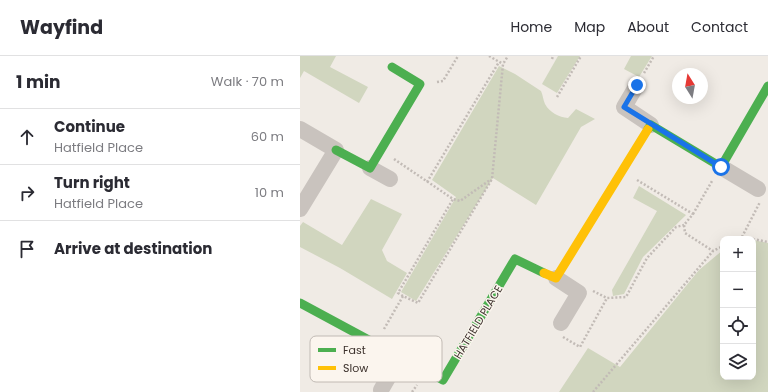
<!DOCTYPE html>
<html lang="en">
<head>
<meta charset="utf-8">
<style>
	body { margin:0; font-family:Poppins,sans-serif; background:#f2f2f3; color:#2b2b33 }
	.controls { position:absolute; right:12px; bottom:12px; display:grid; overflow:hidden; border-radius:8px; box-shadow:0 4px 16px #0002 }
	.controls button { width:36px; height:36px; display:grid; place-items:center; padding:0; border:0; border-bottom:1px solid #e1e1e2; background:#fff; color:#2b2b33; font:20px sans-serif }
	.compass { position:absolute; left:372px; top:12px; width:36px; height:36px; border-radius:50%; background:#fff; box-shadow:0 4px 16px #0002; rotate:349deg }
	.stop { position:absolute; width:12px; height:12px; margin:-9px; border:3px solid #1a73e8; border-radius:50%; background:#fff }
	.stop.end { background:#1a73e8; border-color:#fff; box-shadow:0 1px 4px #0008 }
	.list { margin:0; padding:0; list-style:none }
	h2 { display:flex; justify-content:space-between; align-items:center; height:52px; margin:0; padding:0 16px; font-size:17px }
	h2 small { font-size:13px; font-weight:400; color:#7c7c81 }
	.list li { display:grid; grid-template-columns:26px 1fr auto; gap:12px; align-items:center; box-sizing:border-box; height:56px; padding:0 16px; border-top:1px solid #e1e1e2 }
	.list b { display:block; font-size:15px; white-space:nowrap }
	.list p { margin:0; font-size:13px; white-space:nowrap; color:#7c7c81 }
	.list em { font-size:13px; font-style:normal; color:#7c7c81 }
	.icon { flex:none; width:22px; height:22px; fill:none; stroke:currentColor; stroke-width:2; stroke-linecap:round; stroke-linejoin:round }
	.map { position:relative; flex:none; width:468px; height:336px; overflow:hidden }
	header { display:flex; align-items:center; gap:24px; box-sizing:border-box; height:56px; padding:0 20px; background:#fff; border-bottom:1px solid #e1e1e2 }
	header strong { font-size:19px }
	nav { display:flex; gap:22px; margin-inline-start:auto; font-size:14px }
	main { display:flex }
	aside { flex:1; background:#fff }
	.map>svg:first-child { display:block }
	.green { fill:#d1d6bf }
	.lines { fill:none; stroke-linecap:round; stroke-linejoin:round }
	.path { stroke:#c2bbb6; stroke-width:2.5; stroke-dasharray:2 2; stroke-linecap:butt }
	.street { stroke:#c9c3be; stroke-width:16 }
	.fast { stroke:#4caf50; stroke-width:9 }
	.slow { stroke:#ffc107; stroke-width:9 }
	.route { stroke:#1a73e8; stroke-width:5 }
	.labels { text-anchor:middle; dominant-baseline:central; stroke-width:3; stroke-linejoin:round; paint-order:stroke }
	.street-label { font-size:11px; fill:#3b302b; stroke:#fbf5ee }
	.key { fill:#fbf5ee; stroke:#c1bab4; stroke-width:1 }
	.key-label { font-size:11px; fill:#3b302b }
</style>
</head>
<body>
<header>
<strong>Wayfind</strong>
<nav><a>Home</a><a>Map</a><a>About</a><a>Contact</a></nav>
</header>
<main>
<aside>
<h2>1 min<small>Walk · 70 m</small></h2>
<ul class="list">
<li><svg class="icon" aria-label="ahead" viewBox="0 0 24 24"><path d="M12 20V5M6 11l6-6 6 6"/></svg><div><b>Continue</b><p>Hatfield Place</p></div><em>60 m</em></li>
<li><svg class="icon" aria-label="right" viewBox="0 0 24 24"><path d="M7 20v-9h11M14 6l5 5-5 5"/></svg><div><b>Turn right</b><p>Hatfield Place</p></div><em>10 m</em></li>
<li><svg class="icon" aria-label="arrive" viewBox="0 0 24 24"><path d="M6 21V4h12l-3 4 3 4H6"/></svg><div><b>Arrive at destination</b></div></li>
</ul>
</aside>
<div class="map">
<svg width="468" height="336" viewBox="0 0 468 336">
	<rect width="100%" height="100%" fill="#f0ebe5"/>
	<!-- green -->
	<g class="green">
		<path d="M0,0H36L30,11L68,31L59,47L4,15L0,22Z"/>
		<path d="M258,0H280L257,37L242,28Z"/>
		<path d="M331,0H352L339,21L324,13Z"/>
		<path d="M199,10L215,18L241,35C243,39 243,44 245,48C250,57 259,61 268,62L276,53L295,63L281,71L236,149L193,122L116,245L101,236L156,141L132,124Z"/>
		<path d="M339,130L386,159L343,201L324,238L313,240L312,234L357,155L333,142Z"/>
		<path d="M71,143L102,158L82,194L87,205L107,217L92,243L40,212L0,191V170L3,166L42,189Z"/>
		<path d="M453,184L468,187V336H259L288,292L320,311L399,214L423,194V321H453Z"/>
	</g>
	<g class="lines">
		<!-- path -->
		<g class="path">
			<path d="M189,0L203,8"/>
			<path d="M252,3L253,0"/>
			<path d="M344,17L354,0"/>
			<path d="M137,26L143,25L158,0"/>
			<path d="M257,41L281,0"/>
			<path d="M94,103L153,143L160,145L190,124"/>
			<path d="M337,124L393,158L384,169L385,177L413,195"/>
			<path d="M127,126L199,6"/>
			<path d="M393,158L412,125"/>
			<path d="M442,181L460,146"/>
			<path d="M437,183L442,181L453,183"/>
			<path d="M453,183L468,186"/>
			<path d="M293,235L307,242L326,241L347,202L376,171L384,169"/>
			<path d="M103,240L98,237L153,143"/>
			<path d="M84,273L103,240L118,247L192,123L203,8L208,0"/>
			<path d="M263,281L280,291L307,242"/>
			<path d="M112,336L117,329"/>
			<path d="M293,336L413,195L423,190"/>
		</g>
		<!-- street -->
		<g class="street">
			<path d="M337,29L324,51L351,69"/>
			<path d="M0,73L36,94L0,153"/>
			<path d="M421,111L458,133"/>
			<path d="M70,112L90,123"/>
			<path d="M256,222L279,237L261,267"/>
			<path d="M81,334L100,301"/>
		</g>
		<!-- fast -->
		<g class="fast">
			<path d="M348,73L351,69L421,111L468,30"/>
			<path d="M36,94L70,112L120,28L92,11"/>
			<path d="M0,247L143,324L215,203L244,217"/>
		</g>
		<!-- slow -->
		<path class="slow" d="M244,217L256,222L348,73"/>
	</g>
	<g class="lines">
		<!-- route -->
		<path class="route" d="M337,29L324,51L421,111"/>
	</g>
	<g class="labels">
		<!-- street labels -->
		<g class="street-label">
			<text transform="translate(178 266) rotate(-59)">HATFIELD PLACE</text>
		</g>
	</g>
	<!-- legend -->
	<rect x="10" y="280" width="132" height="46" rx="6" class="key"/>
	<rect x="18" y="292" width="18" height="4" fill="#4caf50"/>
	<rect x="18" y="310" width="18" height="4" fill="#ffc107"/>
	<g class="key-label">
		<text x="43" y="298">Fast</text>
		<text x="43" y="316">Slow</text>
	</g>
</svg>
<div class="controls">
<button>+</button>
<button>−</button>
<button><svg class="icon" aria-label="locate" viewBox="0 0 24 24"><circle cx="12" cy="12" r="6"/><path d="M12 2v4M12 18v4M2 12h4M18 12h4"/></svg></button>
<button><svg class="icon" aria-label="layers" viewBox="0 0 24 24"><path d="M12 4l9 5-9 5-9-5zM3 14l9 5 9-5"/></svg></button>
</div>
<svg class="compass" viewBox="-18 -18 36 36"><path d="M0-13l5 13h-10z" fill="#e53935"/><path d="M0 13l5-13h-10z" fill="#7c7c81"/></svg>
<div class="stop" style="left:421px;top:111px"></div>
<div class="stop end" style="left:337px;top:29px"></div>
</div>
</main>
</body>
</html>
